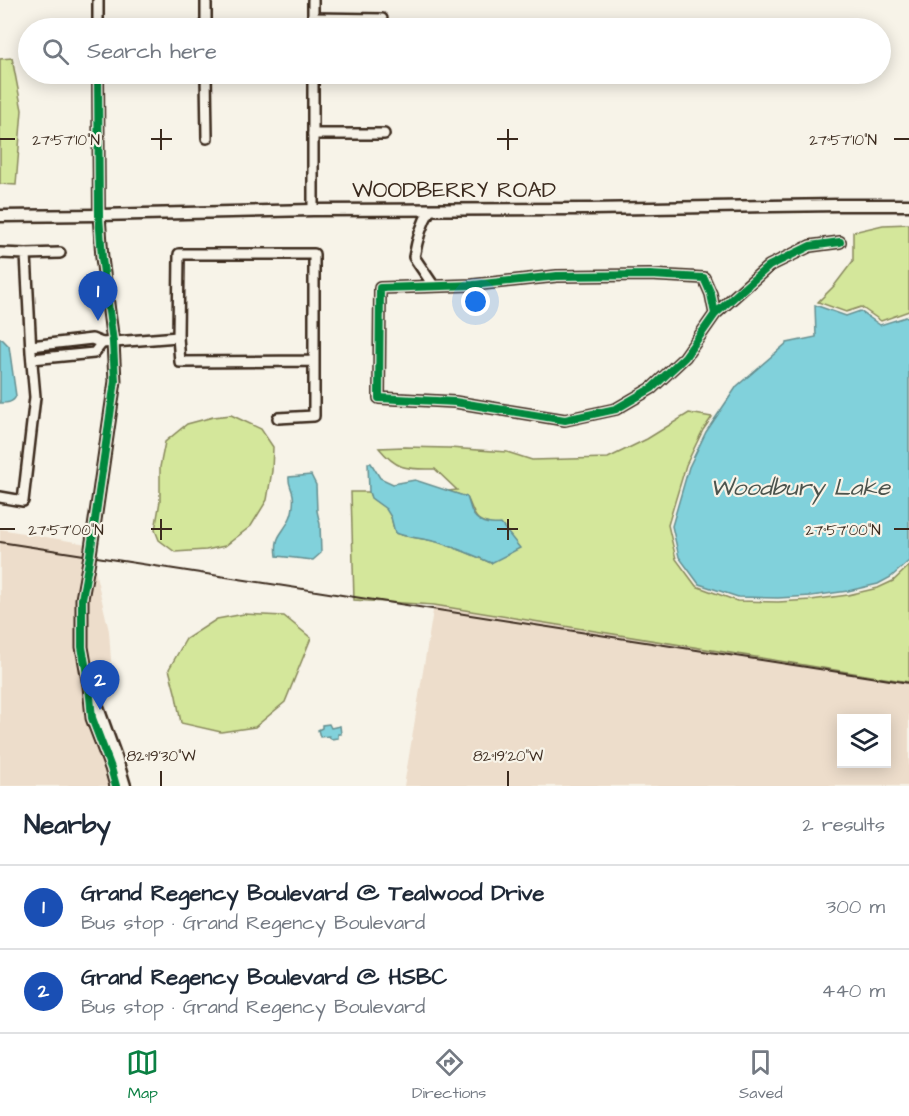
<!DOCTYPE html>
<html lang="en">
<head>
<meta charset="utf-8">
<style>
	body { margin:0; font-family:"Architects Daughter",sans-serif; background:#f2f2f3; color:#1f2937 }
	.controls { position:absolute; right:18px; bottom:18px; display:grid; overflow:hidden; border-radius:0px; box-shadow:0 3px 15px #0003 }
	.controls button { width:54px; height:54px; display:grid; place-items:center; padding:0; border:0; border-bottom:2px solid #e0e1e3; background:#fff; color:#1f2937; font:30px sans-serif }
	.you { position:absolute; left:476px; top:302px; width:21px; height:21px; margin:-15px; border:4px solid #fff; border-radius:50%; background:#1a73e8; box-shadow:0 0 0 9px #1a73e833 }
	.badge { display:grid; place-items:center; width:39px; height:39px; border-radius:50%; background:#0b8043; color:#fff; font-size:20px; font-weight:700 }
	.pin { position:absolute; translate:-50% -50px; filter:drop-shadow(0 2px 3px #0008) }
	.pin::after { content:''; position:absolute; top:32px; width:21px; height:18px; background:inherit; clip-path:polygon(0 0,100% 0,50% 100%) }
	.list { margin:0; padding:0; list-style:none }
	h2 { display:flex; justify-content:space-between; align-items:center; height:78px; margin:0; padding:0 24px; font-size:26px }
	h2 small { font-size:20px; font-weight:400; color:#747a83 }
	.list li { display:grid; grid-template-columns:39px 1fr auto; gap:18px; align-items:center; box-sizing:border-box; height:84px; padding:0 24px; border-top:2px solid #e0e1e3 }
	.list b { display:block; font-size:22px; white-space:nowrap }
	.list p { margin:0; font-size:20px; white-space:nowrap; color:#747a83 }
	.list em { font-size:20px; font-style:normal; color:#747a83 }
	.icon { flex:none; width:33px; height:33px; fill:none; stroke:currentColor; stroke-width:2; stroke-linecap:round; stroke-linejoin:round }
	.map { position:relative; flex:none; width:909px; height:786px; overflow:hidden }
	.search { position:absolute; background:#fff; box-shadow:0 3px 15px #0003; left:18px; right:18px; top:18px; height:66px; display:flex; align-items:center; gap:15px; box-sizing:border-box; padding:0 21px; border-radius:33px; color:#747a83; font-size:22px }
	.sheet { height:246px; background:#fff }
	nav { display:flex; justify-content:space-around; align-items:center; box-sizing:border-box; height:84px; border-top:2px solid #e0e1e3; background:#fff; font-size:16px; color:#747a83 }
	nav a { display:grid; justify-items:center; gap:3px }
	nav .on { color:#0b8043 }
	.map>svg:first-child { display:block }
	.built { fill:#edddcb; fill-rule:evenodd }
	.green { fill:#d4e79b; stroke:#88885c; stroke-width:1.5 }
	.water { fill:#81d1db; stroke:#658e8f; stroke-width:1.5 }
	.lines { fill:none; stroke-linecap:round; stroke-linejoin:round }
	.minor-casing { stroke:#3b2a1e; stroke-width:14 }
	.tertiary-casing { stroke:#3b2a1e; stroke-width:15 }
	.minor { stroke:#f7f3e8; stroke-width:9 }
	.tertiary { stroke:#f7f3e8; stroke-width:10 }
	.rail { stroke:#3b2a1e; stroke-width:2 }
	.cycleway-casing { stroke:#f7f3e8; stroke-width:11 }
	.cycleway { stroke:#00873e; stroke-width:8 }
	.ticks { fill:none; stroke:#3b2a1e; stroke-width:2 }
	.labels { text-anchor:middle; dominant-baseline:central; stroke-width:4.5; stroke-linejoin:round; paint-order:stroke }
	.street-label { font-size:22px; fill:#3b2a1e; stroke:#f7f3e8 }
	.water-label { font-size:24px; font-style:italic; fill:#4c544d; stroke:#f7f3e8 }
	.ticks-label { font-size:15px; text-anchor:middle; fill:#3b2a1e; stroke:#f7f3e8; stroke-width:4.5; stroke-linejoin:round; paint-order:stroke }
</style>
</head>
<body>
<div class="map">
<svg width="909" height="786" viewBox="0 0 909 786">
	<rect width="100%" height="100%" fill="#f7f3e8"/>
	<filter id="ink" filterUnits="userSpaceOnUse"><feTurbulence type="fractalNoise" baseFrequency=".0167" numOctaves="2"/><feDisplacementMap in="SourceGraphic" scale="12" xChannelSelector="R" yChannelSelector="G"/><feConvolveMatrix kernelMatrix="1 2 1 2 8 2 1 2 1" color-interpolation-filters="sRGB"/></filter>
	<g filter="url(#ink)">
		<!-- built -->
		<g class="built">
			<path d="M0,529L87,544L83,684L111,786H0Z"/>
			<path d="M93,562L109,631L111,660L102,704L93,685L86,646V600Z"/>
			<path d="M434,605L909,682V786H404ZM842,718H886V764H842Z"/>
		</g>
		<!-- green -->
		<g class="green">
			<path d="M12,58L22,110L16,185L0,184V59Z"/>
			<path d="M909,224V311L881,321L861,307L846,312L818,302L834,286L853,261V232L883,225Z"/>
			<path d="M689,413L712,417L703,430L686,465L668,525L676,559L696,586L737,601L778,602L811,600L848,595L878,588L893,581L909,566V682L434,605L354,600L351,492H369C372,502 380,502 387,509C393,516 392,525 395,533C409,538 424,538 438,542C456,548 474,555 491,563L496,525C472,522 476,515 467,497L448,491L457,490L435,469C407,469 398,471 379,448L404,447L449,448L507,452L532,460L608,458L647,439Z"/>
			<path d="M231,415L261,429L273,447L272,471L267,500L251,526L225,546L206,550L175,552L159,540L155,530L160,501V467L165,442L187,424L213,417Z"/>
			<path d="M244,614L284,616L311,638L285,702L255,727L221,732L181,723L176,696L169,669L186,639L217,619Z"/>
		</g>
		<!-- water -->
		<g class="water">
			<path d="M815,305L846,316L860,311L880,325L909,316V561L891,577L878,584L848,591L811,596L778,598L738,597L699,584L679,557L672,526L689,467L706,432L737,386L787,343L816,337Z"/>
			<path d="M0,339H2L9,346L16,396C13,403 7,403 0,403Z"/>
			<path d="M368,463H371L380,478L393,484L415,480L467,497C469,502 470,507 472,512C477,523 490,525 501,524L520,548L491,563C474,555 456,548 437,542C424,538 409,538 395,533L391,517L386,509L371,498L369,492Z"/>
			<path d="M311,475L316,485L317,511L320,524L321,553L313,560L277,556C274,534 283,535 290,518C293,512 294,500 293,495C292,488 288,484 289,477Z"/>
			<path d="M329,724L331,728L340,726L341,734H338V738L331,739L329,736L320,737L318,730L322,728V725Z"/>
		</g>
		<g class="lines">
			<!-- minor casing -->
			<g class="minor-casing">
				<g id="minor">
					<path d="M98,0V28"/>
					<path d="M206,0V28"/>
					<path d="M313,0V28"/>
					<path d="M313,18L382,19"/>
					<path d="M98,74L99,215"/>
					<path d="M206,74L207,138"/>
					<path d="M313,74V210"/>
					<path d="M313,134H384"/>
					<path d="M430,210C421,225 417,240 414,257L433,285"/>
					<path d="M0,253L26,254L31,352L35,397L23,501L0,497"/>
					<path d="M26,254L60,253"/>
					<path d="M715,314L711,294L704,278L650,275L557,276L473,285L380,288L379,398L455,402L565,420L616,409L652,388L685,357L715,314L769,266L810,246L840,242"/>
					<path d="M31,346L92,339L102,343L178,337"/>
					<path d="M32,359L94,353L102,343"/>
					<path d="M278,418L314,416V254H179L178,337L180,362L314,361"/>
				</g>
			</g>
			<!-- tertiary casing -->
			<g class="tertiary-casing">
				<g id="tertiary">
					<path d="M99,215L102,258L113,342L115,381L90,555L82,599V647L89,686L92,718L111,768L116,786"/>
					<path d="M0,216L99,215L313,210L591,209L839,205H909"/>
					<path d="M93,694L118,763L125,786"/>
				</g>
			</g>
			<!-- minor -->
			<use href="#minor" class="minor"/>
			<!-- tertiary -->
			<use href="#tertiary" class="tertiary"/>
			<!-- rail -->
			<path class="rail" d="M0,542L909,683"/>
			<!-- cycleway casing -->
			<g class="cycleway-casing">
				<g id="cycleway">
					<path d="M98,74L99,215L102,258L113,342L115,381L90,555L82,599V647L89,686L92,718L111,768L116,786"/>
					<path d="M715,314L711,294L704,278L650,275L557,276L473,285L380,288L379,398L455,402L565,420L616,409L652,388L685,357L715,314L769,266L810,246L840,242"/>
				</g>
			</g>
			<!-- cycleway -->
			<use href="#cycleway" class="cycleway"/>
		</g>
	</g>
	<!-- ticks -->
	<path class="ticks" d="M161,129V150M508,129V150M0,139H15M151,139H172M497,139H518M894,139H909M161,519V540M508,519V540M0,529H15M151,529H172M497,529H518M894,529H909M161,771V786M508,771V786"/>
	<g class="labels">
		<!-- street labels -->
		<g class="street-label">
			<text x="454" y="190">WOODBERRY ROAD</text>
		</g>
		<!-- water labels -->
		<g class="water-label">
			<text x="800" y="488">Woodbury Lake</text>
		</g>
	</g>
	<g class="ticks-label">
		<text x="66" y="145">27°57'10"N</text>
		<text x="843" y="145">27°57'10"N</text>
		<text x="66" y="535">27°57'00"N</text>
		<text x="843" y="535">27°57'00"N</text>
		<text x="161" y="761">82°19'30"W</text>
		<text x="508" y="761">82°19'20"W</text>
	</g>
</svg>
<div class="controls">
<button><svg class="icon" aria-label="layers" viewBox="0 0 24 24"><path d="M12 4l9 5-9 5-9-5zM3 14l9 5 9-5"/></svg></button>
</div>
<div class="you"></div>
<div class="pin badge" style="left:98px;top:321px;background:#1a4fb4">1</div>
<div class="pin badge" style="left:100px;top:710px;background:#1a4fb4">2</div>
<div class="search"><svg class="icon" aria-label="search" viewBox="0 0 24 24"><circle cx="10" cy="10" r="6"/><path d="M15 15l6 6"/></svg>Search here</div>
</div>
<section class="sheet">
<h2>Nearby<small>2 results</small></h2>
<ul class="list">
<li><span class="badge" style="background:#1a4fb4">1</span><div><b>Grand Regency Boulevard @ Tealwood Drive</b><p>Bus stop · Grand Regency Boulevard</p></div><em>300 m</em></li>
<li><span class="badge" style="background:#1a4fb4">2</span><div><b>Grand Regency Boulevard @ HSBC</b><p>Bus stop · Grand Regency Boulevard</p></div><em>440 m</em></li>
</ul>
</section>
<nav>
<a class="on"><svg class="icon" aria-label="map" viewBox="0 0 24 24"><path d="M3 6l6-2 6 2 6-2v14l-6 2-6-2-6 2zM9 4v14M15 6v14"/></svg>Map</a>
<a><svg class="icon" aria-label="directions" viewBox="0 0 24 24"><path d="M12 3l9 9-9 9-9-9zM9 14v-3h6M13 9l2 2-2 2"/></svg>Directions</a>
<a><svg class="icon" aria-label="saved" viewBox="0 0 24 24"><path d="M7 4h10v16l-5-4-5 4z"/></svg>Saved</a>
</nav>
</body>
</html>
